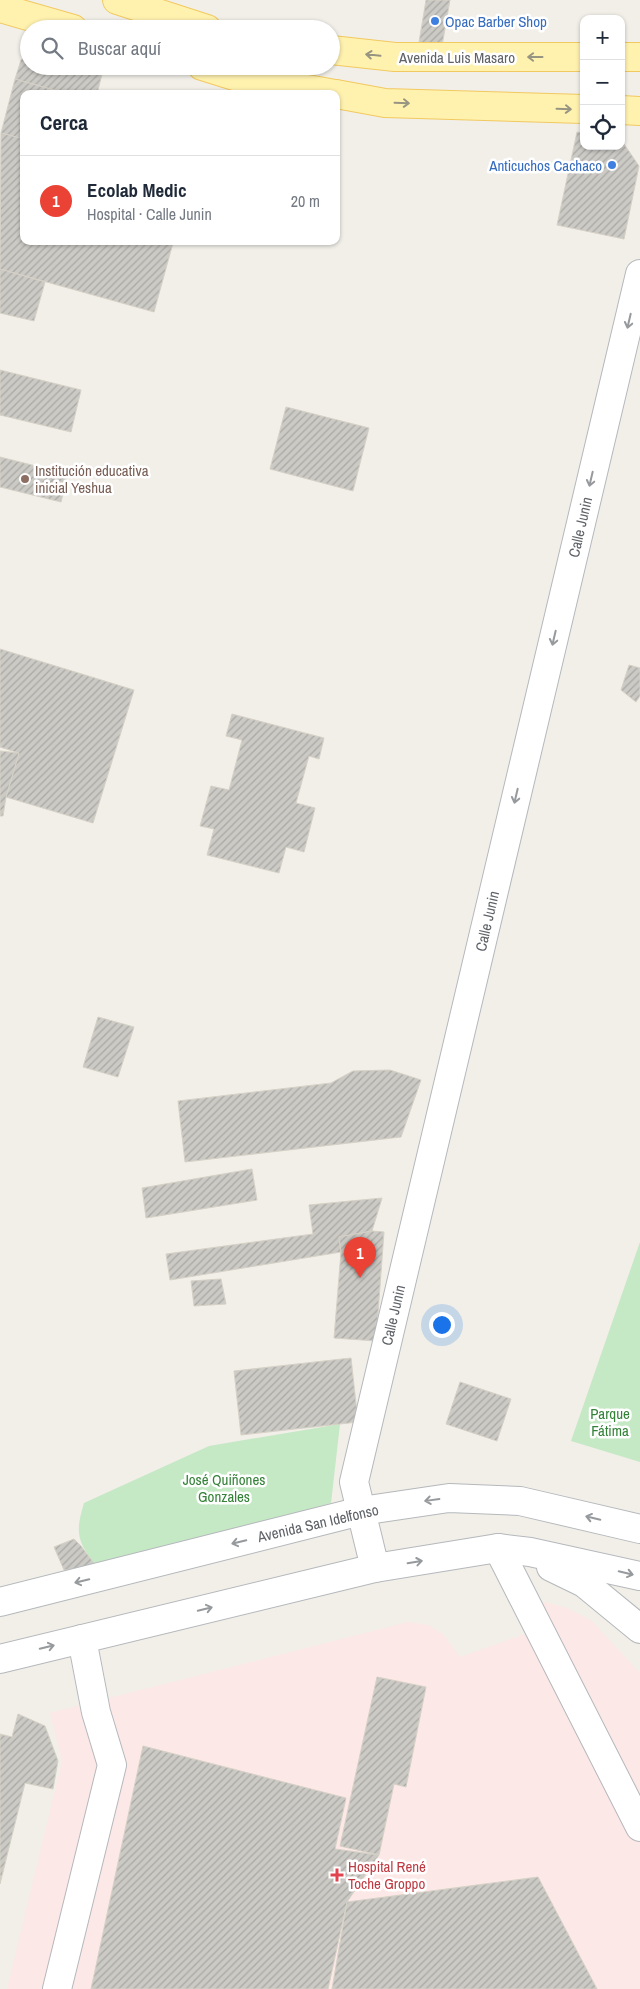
<!DOCTYPE html>
<html lang="es">
<head>
<meta charset="utf-8">
<style>
	body { margin:0; font-family:"Archivo Narrow",sans-serif; background:#f2f2f3; color:#1f2937 }
	.controls { position:absolute; right:15px; top:15px; display:grid; overflow:hidden; border-radius:10px; box-shadow:0 1px 4px #0004 }
	.controls button { width:45px; height:45px; display:grid; place-items:center; padding:0; border:0; border-bottom:1px solid #e0e1e3; background:#fff; color:#1f2937; font:25px sans-serif }
	.you { position:absolute; left:441px; top:1324px; width:18px; height:18px; margin:-12px; border:4px solid #fff; border-radius:50%; background:#1a73e8; box-shadow:0 0 0 8px #1a73e833 }
	.badge { display:grid; place-items:center; width:32px; height:32px; border-radius:50%; background:#ea4335; color:#fff; font-size:16px; font-weight:700 }
	.pin { position:absolute; translate:-50% -41px; filter:drop-shadow(0 1px 2px #0008) }
	.pin::after { content:''; position:absolute; top:26px; width:18px; height:15px; background:inherit; clip-path:polygon(0 0,100% 0,50% 100%) }
	.list { margin:0; padding:0; list-style:none }
	h2 { display:flex; justify-content:space-between; align-items:center; height:65px; margin:0; padding:0 20px; font-size:21px }
	h2 small { font-size:16px; font-weight:400; color:#747a83 }
	.list li { display:grid; grid-template-columns:32px 1fr auto; gap:15px; align-items:center; box-sizing:border-box; height:90px; padding:0 20px; border-top:1px solid #e0e1e3 }
	.list b { display:block; font-size:19px; white-space:nowrap }
	.list p { margin:0; font-size:16px; white-space:nowrap; color:#747a83 }
	.list em { font-size:16px; font-style:normal; color:#747a83 }
	.icon { flex:none; width:28px; height:28px; fill:none; stroke:currentColor; stroke-width:2; stroke-linecap:round; stroke-linejoin:round }
	.map { position:relative; flex:none; width:640px; height:1989px; overflow:hidden }
	.search { position:absolute; background:#fff; box-shadow:0 1px 4px #0004; left:20px; top:20px; width:320px; height:55px; display:flex; align-items:center; gap:12px; box-sizing:border-box; padding:0 18px; border-radius:28px; color:#747a83; font-size:19px }
	.panel { position:absolute; background:#fff; box-shadow:0 1px 4px #0004; left:20px; top:90px; width:320px; height:155px; border-radius:10px }
	.map>svg:first-child { display:block }
	.medical { fill:#fce8e6 }
	.green { fill:#c5e8c5 }
	.building { fill:url(#building-hatch); stroke:#d6d1c6 }
	.lines { fill:none; stroke-linecap:round; stroke-linejoin:round }
	.minor-casing { stroke:#b5b8bc; stroke-width:30 }
	.major-casing { stroke:#f2c960; stroke-width:30 }
	.minor { stroke:#fff; stroke-width:28 }
	.major { stroke:#fff2af; stroke-width:28 }
	.oneway { stroke:#979581 }
	.oneway2 { stroke:#979a9d }
	.shop-dot { fill:#3f7fe0; stroke:#fff; stroke-width:2 }
	.education-dot { fill:#8d6e63; stroke:#fff; stroke-width:2 }
	.health-dot { fill:#e0444e; stroke:#fff; stroke-width:2 }
	.labels { text-anchor:middle; dominant-baseline:central; stroke-width:5; stroke-linejoin:round; paint-order:stroke }
	.shop-label { font-size:15px; fill:#366cbe; stroke:#fff; text-anchor:start }
	.street-label { font-size:15px; fill:#5f6368; stroke:#fff }
	.education-label { font-size:15px; fill:#785e54; stroke:#fff; text-anchor:start }
	.park-label { font-size:15px; fill:#348238; stroke:#fff }
	.health-label { font-size:15px; fill:#be3a42; stroke:#fff; text-anchor:start }
</style>
</head>
<body>
<div class="map">
<svg width="640" height="1989" viewBox="0 0 640 1989">
	<defs>
		<pattern id="building-hatch" width="6" height="6" patternUnits="userSpaceOnUse" patternTransform="scale(1.25)"><rect width="6" height="6" fill="#cccac5"/><path d="M-1 1l2-2M0 6l6-6M5 7l2-2" fill="none" stroke="#a9a8a4"/></pattern>
	</defs>
	<rect width="100%" height="100%" fill="#f1efe8"/>
	<!-- medical -->
	<path class="medical" d="M544,1602L567,1608L592,1621L640,1673V1989H7L62,1761L50,1713L408,1622L429,1625L444,1635L460,1657L533,1631L526,1610Z"/>
	<!-- green -->
	<g class="green">
		<path d="M640,1242V1462L571,1441Z"/>
		<path d="M340,1424L331,1503L220,1535L96,1566C77,1541 75,1533 84,1503L209,1446Z"/>
	</g>
	<!-- building -->
	<g class="building">
		<path d="M426,0H450L442,46L419,42Z"/>
		<path d="M29,55V66H104L97,94H68L15,79L21,60Z"/>
		<path d="M15,79L68,94H24V139L1,133Z"/>
		<path d="M577,132L584,133V146H621L622,141L639,166L624,239L557,225Z"/>
		<path d="M1,133L24,139V241L173,243L154,312L0,269Z"/>
		<path d="M0,269L45,282L34,321L0,313Z"/>
		<path d="M0,370L81,390L71,432L0,415Z"/>
		<path d="M286,407L369,428L353,491L270,469Z"/>
		<path d="M0,457L68,474L61,502L0,487Z"/>
		<path d="M0,649L134,690L93,823L6,797L19,753L0,747Z"/>
		<path d="M629,665L640,668V696L636,702L621,690Z"/>
		<path d="M232,714L324,738L319,759L309,756L296,803L315,808L304,852L286,847L279,873L207,855L214,829L200,826L211,786L229,790L242,740L226,736Z"/>
		<path d="M0,751L19,753L6,797L3,816H0Z"/>
		<path d="M98,1017L134,1027L118,1077L83,1067Z"/>
		<path d="M390,1070L421,1080L401,1137L185,1162L178,1101L331,1083L353,1071Z"/>
		<path d="M252,1169L257,1200L146,1218L142,1188Z"/>
		<path d="M382,1198L372,1231L339,1237L341,1252L170,1280L166,1254L313,1234L309,1205Z"/>
		<path d="M372,1231L384,1232L376,1341L334,1338L341,1252L339,1237Z"/>
		<path d="M221,1279L226,1304L194,1306L191,1281Z"/>
		<path d="M351,1358L358,1422L241,1435L234,1371Z"/>
		<path d="M460,1382L511,1399L497,1441L446,1424Z"/>
		<path d="M74,1539L81,1546L96,1566L64,1570L54,1547Z"/>
		<path d="M377,1677L426,1687L406,1787L394,1784L379,1855L340,1846Z"/>
		<path d="M18,1714L45,1726L58,1761L53,1789L25,1783L0,1884V1734L12,1737Z"/>
		<path d="M143,1746L346,1798L335,1849L379,1855L347,1902L328,1989H91Z"/>
		<path d="M538,1877L597,1989H332L347,1902Z"/>
	</g>
	<g class="lines">
		<!-- minor casing -->
		<g class="minor-casing">
			<g id="minor">
				<path d="M498,1548L640,1827"/>
				<path d="M551,1567L584,1583L640,1629"/>
				<path d="M375,1568L354,1482L640,274"/>
				<path d="M0,1602L361,1511L449,1498L520,1501L640,1529"/>
				<path d="M0,1659L375,1568L498,1548L530,1552L640,1576"/>
				<path d="M57,1989L112,1765L96,1712L82,1639"/>
			</g>
		</g>
		<!-- major casing -->
		<g class="major-casing">
			<g id="major">
				<path d="M117,0L207,29"/>
				<path d="M0,8L73,29"/>
				<path d="M331,50L395,57H584"/>
				<path d="M621,57H640"/>
				<path d="M202,66L234,76L335,94"/>
				<path d="M336,94L385,103L584,109"/>
				<path d="M621,110L640,111"/>
			</g>
		</g>
		<!-- minor -->
		<use href="#minor" class="minor"/>
		<!-- major -->
		<use href="#major" class="major"/>
	</g>
	<!-- one-way arrows -->
	<defs><path id="oneway-shaft" d="M-6 0H5M1.5-3L5.5 0L1.5 3" fill="none" stroke-width="1.6" stroke-linecap="round" stroke-linejoin="round" transform="scale(1.25)"/></defs>
	<g class="oneway">
		<use href="#oneway-shaft" transform="translate(373 55) rotate(-174)"/>
		<use href="#oneway-shaft" transform="translate(535 57) rotate(180)"/>
		<use href="#oneway-shaft" transform="translate(402 103) rotate(2)"/>
		<use href="#oneway-shaft" transform="translate(564 109) rotate(2)"/>
	</g>
	<g class="oneway2">
		<use href="#oneway-shaft" transform="translate(629 321) rotate(103)"/>
		<use href="#oneway-shaft" transform="translate(591 479) rotate(103)"/>
		<use href="#oneway-shaft" transform="translate(554 638) rotate(103)"/>
		<use href="#oneway-shaft" transform="translate(516 796) rotate(103)"/>
		<use href="#oneway-shaft" transform="translate(432 1500) rotate(172)"/>
		<use href="#oneway-shaft" transform="translate(593 1518) rotate(-167)"/>
		<use href="#oneway-shaft" transform="translate(239 1542) rotate(166)"/>
		<use href="#oneway-shaft" transform="translate(415 1562) rotate(-9)"/>
		<use href="#oneway-shaft" transform="translate(626 1573) rotate(13)"/>
		<use href="#oneway-shaft" transform="translate(82 1581) rotate(166)"/>
		<use href="#oneway-shaft" transform="translate(205 1609) rotate(-14)"/>
		<use href="#oneway-shaft" transform="translate(47 1647) rotate(-14)"/>
	</g>
	<!-- markers -->
	<g class="shop-dot">
		<circle cx="435" cy="21" r="5"/>
		<circle cx="612" cy="165" r="5"/>
	</g>
	<circle class="education-dot" cx="25" cy="479" r="5"/>
	<path class="health-dot" d="M334.5 1867.5h5v5h5v5h-5v5h-5v-5h-5v-5h5z"/>
	<g class="labels">
		<!-- shop labels -->
		<g class="shop-label">
			<text x="445" y="21">Opac Barber Shop</text>
			<text x="602" y="165" text-anchor="end">Anticuchos Cachaco</text>
		</g>
		<!-- street labels -->
		<g class="street-label">
			<text x="457" y="57">Avenida Luis Masaro</text>
			<text transform="translate(580 527) rotate(-77)">Calle Junin</text>
			<text transform="translate(487 921) rotate(-77)">Calle Junin</text>
			<text transform="translate(393 1315) rotate(-77)">Calle Junin</text>
			<text transform="translate(318 1523) rotate(-13)">Avenida San Idelfonso</text>
		</g>
		<!-- education labels -->
		<g class="education-label">
			<text x="35" y="470">Institución educativa<tspan x="35" dy="17">inicial Yeshua</tspan></text>
		</g>
		<!-- park labels -->
		<g class="park-label">
			<text x="610" y="1413">Parque<tspan x="610" dy="17">Fátima</tspan></text>
			<text x="224" y="1479">José Quiñones<tspan x="224" dy="17">Gonzales</tspan></text>
		</g>
		<!-- health labels -->
		<g class="health-label">
			<text x="348" y="1866">Hospital René<tspan x="348" dy="17">Toche Groppo</tspan></text>
		</g>
	</g>
</svg>
<div class="controls">
<button>+</button>
<button>−</button>
<button><svg class="icon" aria-label="locate" viewBox="0 0 24 24"><circle cx="12" cy="12" r="6"/><path d="M12 2v4M12 18v4M2 12h4M18 12h4"/></svg></button>
</div>
<div class="you"></div>
<div class="pin badge" style="left:360px;top:1278px">1</div>
<div class="search"><svg class="icon" aria-label="search" viewBox="0 0 24 24"><circle cx="10" cy="10" r="6"/><path d="M15 15l6 6"/></svg>Buscar aquí</div>
<section class="panel">
<h2>Cerca<small></small></h2>
<ul class="list">
<li><span class="badge">1</span><div><b>Ecolab Medic</b><p>Hospital · Calle Junin</p></div><em>20 m</em></li>
</ul>
</section>
</div>
</body>
</html>
